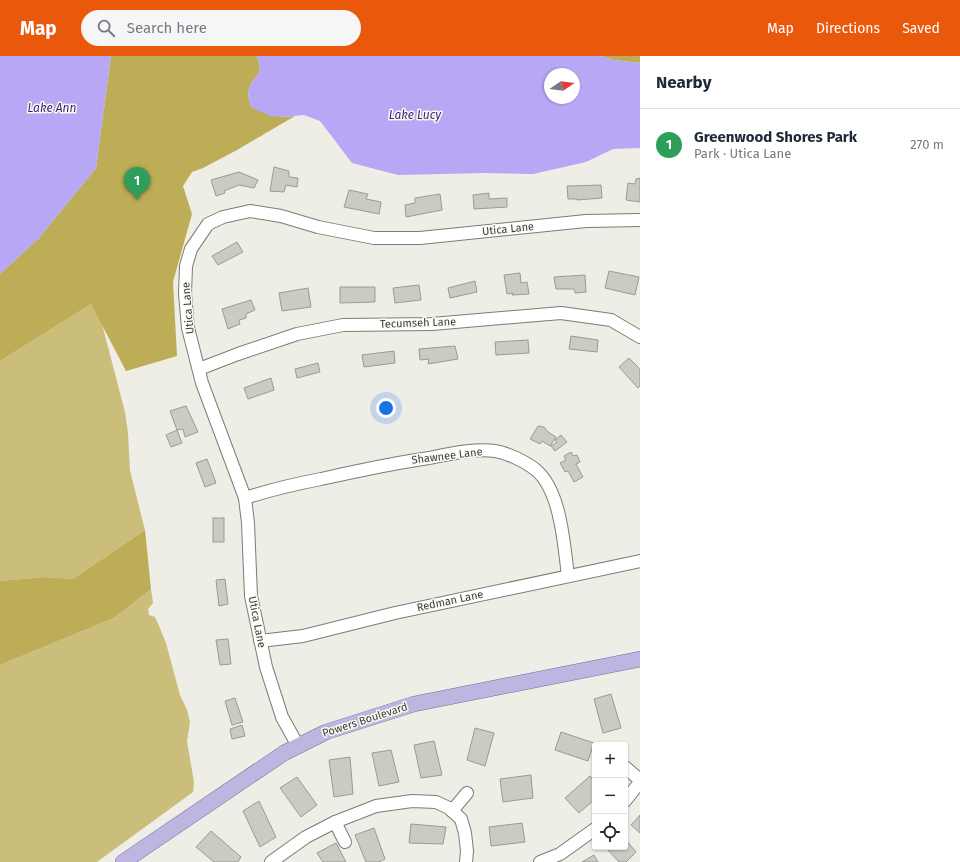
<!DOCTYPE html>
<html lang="en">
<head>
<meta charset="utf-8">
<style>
	body { margin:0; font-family:"Fira Sans",sans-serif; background:#f6f6f7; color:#1f2937 }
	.controls { position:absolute; right:12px; bottom:12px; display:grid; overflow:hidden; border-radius:4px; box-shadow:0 1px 3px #0004 }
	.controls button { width:36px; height:36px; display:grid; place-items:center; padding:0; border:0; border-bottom:1px solid #e0e1e3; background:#fff; color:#1f2937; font:20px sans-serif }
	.compass { position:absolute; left:544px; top:12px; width:36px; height:36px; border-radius:50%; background:#fff; box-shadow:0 1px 3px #0004; rotate:77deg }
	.you { position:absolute; left:386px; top:352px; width:14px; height:14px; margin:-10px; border:3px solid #fff; border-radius:50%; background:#1a73e8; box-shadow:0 0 0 6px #1a73e833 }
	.badge { display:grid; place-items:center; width:26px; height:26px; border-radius:50%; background:#ea580c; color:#fff; font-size:13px; font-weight:700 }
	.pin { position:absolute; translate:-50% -33px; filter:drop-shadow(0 1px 2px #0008) }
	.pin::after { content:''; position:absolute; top:21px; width:14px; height:12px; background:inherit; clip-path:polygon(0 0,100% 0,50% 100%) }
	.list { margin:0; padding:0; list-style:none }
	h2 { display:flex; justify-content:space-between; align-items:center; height:52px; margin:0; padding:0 16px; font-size:17px }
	h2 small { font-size:13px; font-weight:400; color:#747a83 }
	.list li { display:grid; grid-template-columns:26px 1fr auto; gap:12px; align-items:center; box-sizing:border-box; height:72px; padding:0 16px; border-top:1px solid #e0e1e3 }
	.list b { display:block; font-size:15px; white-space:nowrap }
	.list p { margin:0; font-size:13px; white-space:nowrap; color:#747a83 }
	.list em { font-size:13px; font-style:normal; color:#747a83 }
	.icon { flex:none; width:22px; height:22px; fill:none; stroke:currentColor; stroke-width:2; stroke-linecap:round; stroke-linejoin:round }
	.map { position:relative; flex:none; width:640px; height:806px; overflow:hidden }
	header { display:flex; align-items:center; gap:24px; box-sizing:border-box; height:56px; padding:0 20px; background:#ea580c; color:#fff }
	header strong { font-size:19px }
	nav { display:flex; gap:22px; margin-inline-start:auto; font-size:14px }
	.search { width:280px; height:36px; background:#f6f6f7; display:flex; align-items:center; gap:10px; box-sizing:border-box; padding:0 14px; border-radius:22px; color:#747a83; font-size:15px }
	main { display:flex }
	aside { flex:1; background:#fff }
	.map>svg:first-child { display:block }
	.green { fill:#cbbe7a }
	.forest { fill:#bdad57 }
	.water { fill:#b7a7f4; fill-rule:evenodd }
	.building { fill:#cbcac3; stroke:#9b9a94 }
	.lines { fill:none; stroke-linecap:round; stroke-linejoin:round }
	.minor-casing { stroke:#7c7b74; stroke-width:14 }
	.major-casing { stroke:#756b99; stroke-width:16 }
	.minor { stroke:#fff; stroke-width:12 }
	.major { stroke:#beb5e1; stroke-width:15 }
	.labels { text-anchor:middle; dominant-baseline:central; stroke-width:3; stroke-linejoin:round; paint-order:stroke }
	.street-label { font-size:11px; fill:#3c3c39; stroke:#fbfaf3 }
	.water-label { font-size:12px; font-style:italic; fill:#3b1d73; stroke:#fbfaf3 }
</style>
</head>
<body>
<header>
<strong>Map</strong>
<div class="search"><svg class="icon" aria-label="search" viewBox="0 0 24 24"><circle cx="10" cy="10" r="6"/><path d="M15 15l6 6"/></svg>Search here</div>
<nav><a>Map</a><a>Directions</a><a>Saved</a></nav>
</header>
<main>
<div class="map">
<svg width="640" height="806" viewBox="0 0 640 806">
	<rect width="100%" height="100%" fill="#eeede6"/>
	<!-- green -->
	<g class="green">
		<path d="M91,248L102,268L125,356L128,377L130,415L145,474L73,523L44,521L0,525V305Z"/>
		<path d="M151,533L153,547L148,553L149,559L155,561L159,570L166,587L180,639L187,654L190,666L187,685L194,726L193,736L97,806H0V609L114,562Z"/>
	</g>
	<!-- forest -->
	<g class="forest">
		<path d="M111,0H255L258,2L260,15C250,30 245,32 251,51L282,61L295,60L237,94L203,112L192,116L183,130L192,158L173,226L177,300L126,315L91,248L0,305V218L38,183L96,112Z"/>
		<path d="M600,0H640V7L614,4Z"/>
		<path d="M145,474L151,533L114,562L0,609V525L44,521L73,523Z"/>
	</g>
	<!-- water -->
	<g class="water">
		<path d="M0,0H111L96,112L38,183L0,218Z"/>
		<path d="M255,0H600L614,4L640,7V92L613,93L586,106L533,118L485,117L398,119L352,107L320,65L304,59L282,61L270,60L251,51C245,32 250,30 260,15L258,2ZM550,18H574V42H550Z"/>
	</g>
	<!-- building -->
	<g class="building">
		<path d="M274,111L289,115V121L298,122L297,131L286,129L284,136L270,135Z"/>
		<path d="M239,116L258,124L254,132L239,129L224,135L225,137L216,140L211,124Z"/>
		<path d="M640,122V146L626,144L628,127L635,128L636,123Z"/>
		<path d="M601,129L602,142L577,144V143H568L567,130Z"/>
		<path d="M349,134L368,138L366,143L381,146L379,158L344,151Z"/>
		<path d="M489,137V143L507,142V151L474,153L473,139Z"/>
		<path d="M440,138L442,154L406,161L405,149L415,147V142Z"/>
		<path d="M237,186L243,196L218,209L212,200Z"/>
		<path d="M609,215L639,221L635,239L605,232Z"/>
		<path d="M520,217L521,227L527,226L529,238L512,239L513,237L507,238L504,219Z"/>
		<path d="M585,219L586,236L575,237L574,233H556L554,221Z"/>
		<path d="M475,225L477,236L450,242L448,232Z"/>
		<path d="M419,229L421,244L395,247L393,232Z"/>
		<path d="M340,231H375V246L340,247Z"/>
		<path d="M308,232L311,251L282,255L279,237Z"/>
		<path d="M251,244L255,254L246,258V262L239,264L240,268L228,273L222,253Z"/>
		<path d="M571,280L598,284L597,296L569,293Z"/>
		<path d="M528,284L529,297L496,299L495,286Z"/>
		<path d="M455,290L458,303L428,308L429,303L420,304L419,293Z"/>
		<path d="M394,295L395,307L364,311L362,299Z"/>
		<path d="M629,302L640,313V330L638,332L619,311Z"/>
		<path d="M318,307L320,316L297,322L295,313Z"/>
		<path d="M271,322L274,334L248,343L244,332Z"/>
		<path d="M186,350L198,376L185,381L183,373L177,374L170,355Z"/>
		<path d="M538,370L544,371L548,376L556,381L550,390L542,385L540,388L530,383Z"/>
		<path d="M177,374L182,387L171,391L166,379Z"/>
		<path d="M561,379L567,386L555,395L551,390L557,386L555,384Z"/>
		<path d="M571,396L573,400L577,399L580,406L576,408L583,421L574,426L568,415L565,416L560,407L566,404L564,400Z"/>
		<path d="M207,403L216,427L205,431L196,407Z"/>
		<rect x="213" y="462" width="11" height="24"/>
		<path d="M225,523L228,548L219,550L216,524Z"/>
		<path d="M228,583L231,608L220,609L216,584Z"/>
		<path d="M611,638L621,672L603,677L594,643Z"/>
		<path d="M235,642L243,666L232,669L225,645Z"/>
		<path d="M242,669L245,680L232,683L230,673Z"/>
		<path d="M475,672L494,677L485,710L467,704Z"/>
		<path d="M561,676L594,687L588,705L555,694Z"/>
		<path d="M434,685L442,719L421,722L414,689Z"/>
		<path d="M391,694L399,726L379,730L372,697Z"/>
		<path d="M350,701L353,738L334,741L329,704Z"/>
		<path d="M531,719L533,742L503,746L500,723Z"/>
		<path d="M590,720L595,726V743L579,757L565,742Z"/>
		<path d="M297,721L317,749L301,761L280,732Z"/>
		<path d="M259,745L276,781L260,791L243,755Z"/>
		<path d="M640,759V777L631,769Z"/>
		<path d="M522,767L525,786L491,790L489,771Z"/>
		<path d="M411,768L446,771L443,788L409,787Z"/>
		<path d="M374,772L385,803L379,806H366L355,779Z"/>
		<path d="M211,775L241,801L238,806H214L196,791Z"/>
		<path d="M625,783L636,796L626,806H619L606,792L608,791H625Z"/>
		<path d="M336,787L346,806H323L317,797Z"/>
		<path d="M594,799L598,806H582Z"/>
	</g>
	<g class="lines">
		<!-- minor casing -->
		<g class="minor-casing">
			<g id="minor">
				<path d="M199,313L238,298L297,278L343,269L432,268L561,257L611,264L640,281"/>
				<path d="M245,442C270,434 295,428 321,423C357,415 393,407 429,402C449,398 475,392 495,395C508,397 526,406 536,414C561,435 564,489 568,520"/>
				<path d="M260,585L303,580L395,557L640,505"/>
				<path d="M298,690L282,661L266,611L251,540L248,467L245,442L202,327L188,272L185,238L186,210L191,193L208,168L223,161L250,155L281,160L318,171L374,182H420L586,165L640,164"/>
				<path d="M625,711L640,724"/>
				<path d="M625,745L640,726"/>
				<path d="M452,755L467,737"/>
				<path d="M335,766L345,786"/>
				<path d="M271,806L306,781L335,766L376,750L412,745L436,746L449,752L461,763L465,777L467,795L466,806"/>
				<path d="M540,806L560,798L595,773"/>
			</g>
		</g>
		<!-- major casing -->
		<g class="major-casing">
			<path id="major" d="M123,806L284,697L326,676L414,648L640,603"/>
		</g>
		<!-- minor -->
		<use href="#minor" class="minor"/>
		<!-- major -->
		<use href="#major" class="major"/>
	</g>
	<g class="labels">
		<!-- street labels -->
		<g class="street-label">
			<text transform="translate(508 173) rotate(-6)">Utica Lane</text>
			<text transform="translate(188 252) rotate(-95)">Utica Lane</text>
			<text transform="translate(418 267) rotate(-2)">Tecumseh Lane</text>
			<text transform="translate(447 400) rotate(-7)">Shawnee Lane</text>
			<text transform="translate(450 545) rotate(-12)">Redman Lane</text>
			<text transform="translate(257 566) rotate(79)">Utica Lane</text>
			<text transform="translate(365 664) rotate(-18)">Powers Boulevard</text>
		</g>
		<!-- water labels -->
		<g class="water-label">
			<text x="52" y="52">Lake Ann</text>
			<text x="415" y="59">Lake Lucy</text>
		</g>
	</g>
</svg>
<div class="controls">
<button>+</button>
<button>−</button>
<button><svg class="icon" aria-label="locate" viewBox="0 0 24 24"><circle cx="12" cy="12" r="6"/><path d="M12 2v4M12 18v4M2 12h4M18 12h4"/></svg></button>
</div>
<svg class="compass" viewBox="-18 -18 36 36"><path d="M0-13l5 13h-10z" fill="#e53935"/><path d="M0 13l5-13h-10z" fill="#747a83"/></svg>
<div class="you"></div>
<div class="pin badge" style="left:137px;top:144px;background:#2e9e5b">1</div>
</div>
<aside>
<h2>Nearby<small></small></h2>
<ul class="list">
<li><span class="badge" style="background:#2e9e5b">1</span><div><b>Greenwood Shores Park</b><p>Park · Utica Lane</p></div><em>270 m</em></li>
</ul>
</aside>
</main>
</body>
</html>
